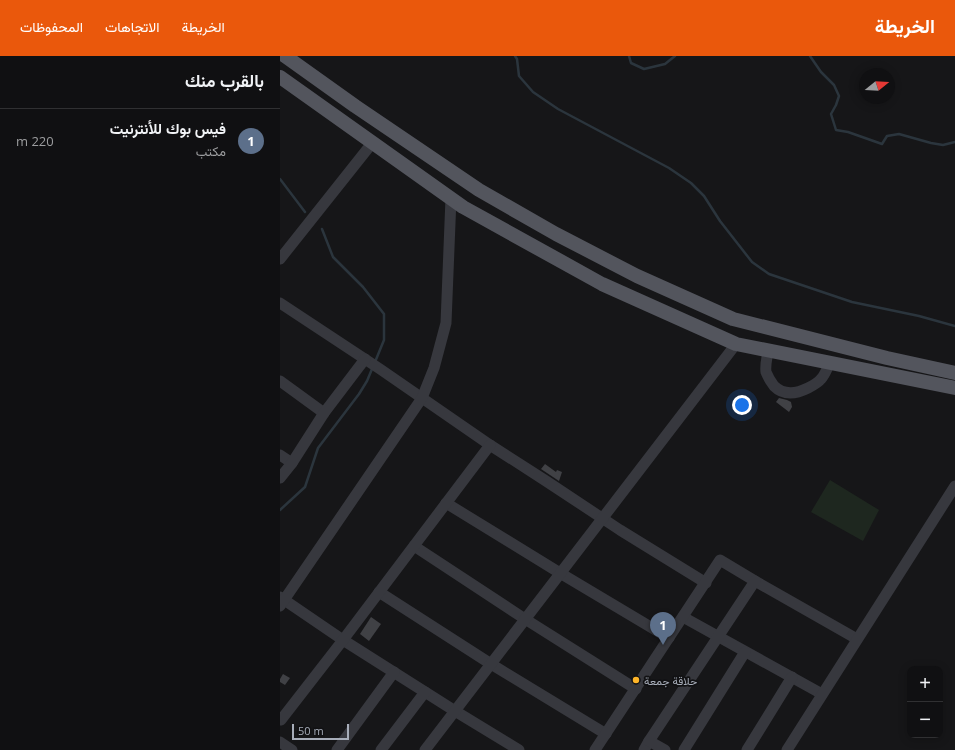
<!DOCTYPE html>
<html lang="ar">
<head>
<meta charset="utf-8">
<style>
	body { margin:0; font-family:"Open Sans",Vazirmatn,sans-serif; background:#1e1e20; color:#f1f3f6; direction:rtl }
	.controls { position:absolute; right:12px; bottom:12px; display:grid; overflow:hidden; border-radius:8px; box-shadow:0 2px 10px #0003 }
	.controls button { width:36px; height:36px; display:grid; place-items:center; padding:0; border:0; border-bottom:1px solid #303032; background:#101012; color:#f1f3f6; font:20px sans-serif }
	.compass { position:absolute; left:579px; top:12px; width:36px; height:36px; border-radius:50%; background:#101012; box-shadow:0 2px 10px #0003; rotate:72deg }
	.scale { position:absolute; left:12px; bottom:10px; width:57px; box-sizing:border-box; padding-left:4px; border:2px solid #a7adb9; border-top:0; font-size:11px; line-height:14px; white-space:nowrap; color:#a7adb9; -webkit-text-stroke:3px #111113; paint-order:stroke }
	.you { position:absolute; left:462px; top:349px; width:14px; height:14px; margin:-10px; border:3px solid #fff; border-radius:50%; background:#1a73e8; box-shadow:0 0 0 6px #1a73e833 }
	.badge { display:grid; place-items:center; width:26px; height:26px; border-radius:50%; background:#ea580c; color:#fff; font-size:13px; font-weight:700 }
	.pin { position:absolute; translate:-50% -33px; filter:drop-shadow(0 1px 2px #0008) }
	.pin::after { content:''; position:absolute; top:21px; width:14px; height:12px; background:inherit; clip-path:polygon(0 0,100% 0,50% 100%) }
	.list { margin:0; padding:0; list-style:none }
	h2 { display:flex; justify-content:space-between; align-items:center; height:52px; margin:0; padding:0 16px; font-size:17px }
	h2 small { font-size:13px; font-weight:400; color:#9c9d9f }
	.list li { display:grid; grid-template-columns:26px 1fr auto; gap:12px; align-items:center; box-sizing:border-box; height:64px; padding:0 16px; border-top:1px solid #303032 }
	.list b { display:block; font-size:15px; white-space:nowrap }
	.list p { margin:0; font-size:13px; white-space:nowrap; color:#9c9d9f }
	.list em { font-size:13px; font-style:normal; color:#9c9d9f }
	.map { position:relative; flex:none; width:675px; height:694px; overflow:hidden; direction:ltr }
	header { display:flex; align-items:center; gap:24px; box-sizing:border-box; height:56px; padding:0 20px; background:#ea580c; color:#fff }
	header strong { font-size:19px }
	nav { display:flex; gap:22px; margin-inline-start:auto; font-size:14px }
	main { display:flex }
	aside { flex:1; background:#101012 }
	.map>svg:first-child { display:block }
	.green { fill:#1e271f }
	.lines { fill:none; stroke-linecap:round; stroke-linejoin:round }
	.stream { stroke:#2b353d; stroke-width:2.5 }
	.building { fill:#404145 }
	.minor { stroke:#37383e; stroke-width:11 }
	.major { stroke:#53555d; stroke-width:14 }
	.poi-dot { fill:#feb528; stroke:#111113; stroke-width:1.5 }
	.labels { text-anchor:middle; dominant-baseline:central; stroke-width:3.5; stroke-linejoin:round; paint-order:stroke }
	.poi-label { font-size:11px; fill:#a7adb9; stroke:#111113; text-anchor:start }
</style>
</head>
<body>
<header>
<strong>الخريطة</strong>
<nav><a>الخريطة</a><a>الاتجاهات</a><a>المحفوظات</a></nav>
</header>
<main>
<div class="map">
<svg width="675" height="694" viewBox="0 0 675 694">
	<rect width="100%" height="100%" fill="#161618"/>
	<!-- green -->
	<path class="green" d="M550,424L599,454L583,485L531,456Z"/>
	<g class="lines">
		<!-- stream -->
		<g class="stream">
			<path d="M235,0L237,3L239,20L253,36L278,53L389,112L411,127L424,140L440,165L472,206L489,218L572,246L639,260L675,270"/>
			<path d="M349,0L351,7L364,13L385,8L395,0"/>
			<path d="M530,0L541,16L554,29L559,40L556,49L551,58L556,74L568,76L602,88L607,80L619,78L651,87L663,89L675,86"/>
			<path d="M0,123L25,156"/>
			<path d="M42,173L53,201L83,231L104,258V284L95,306"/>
			<path d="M0,454L25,431L38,392L79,338L87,325L92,313"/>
		</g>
	</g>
	<!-- building -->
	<g class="building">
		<path d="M499,342L507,344L511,346L512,351L509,356L496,346Z"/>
		<path d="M265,408L276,416L277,414L282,416L279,425L261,413Z"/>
		<path d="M91,561L101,568L89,585L80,578Z"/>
		<path d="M3,618L10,622L5,629L0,626V623Z"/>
	</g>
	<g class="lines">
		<!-- minor -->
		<g class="minor">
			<path d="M0,203L93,86"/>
			<path d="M0,247L100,313L210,389L266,425L340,474L426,527"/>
			<path d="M488,295C487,302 485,309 486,316C488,321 491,326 494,330C504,340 516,338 528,332C532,330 538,327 541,323C545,319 547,312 550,307"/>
			<path d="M0,325L44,357"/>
			<path d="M0,399L12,407"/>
			<path d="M0,422L12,407L44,357L85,303"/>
			<path d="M166,447L280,517L389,582"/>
			<path d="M134,490L245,563L356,633"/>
			<path d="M99,536L211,608L326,678"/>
			<path d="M0,541L63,584L175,655L239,694"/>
			<path d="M0,550L142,342L154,312L166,267L171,142"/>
			<path d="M403,561L542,638"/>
			<path d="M1,664L63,584L210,389"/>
			<path d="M0,686L12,694"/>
			<path d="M57,694L114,616"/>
			<path d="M101,694L145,636"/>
			<path d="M145,694L456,288"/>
			<path d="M315,694L440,504L475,525L577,583"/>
			<path d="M364,694L369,685"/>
			<path d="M385,694L369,685L475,525"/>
			<path d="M404,694L465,596"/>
			<path d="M467,694L512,621"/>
			<path d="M507,694L675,430"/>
		</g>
		<!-- major -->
		<g class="major">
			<path d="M5,0L75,50L199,134L276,178L357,220L453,263L607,302L675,317"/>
			<path d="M0,21L183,151L322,228L456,288L675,332"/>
		</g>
	</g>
	<!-- markers -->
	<circle class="poi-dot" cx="356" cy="624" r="4"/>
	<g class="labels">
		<!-- poi labels -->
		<g class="poi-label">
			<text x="364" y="624">حلاقة جمعة</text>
		</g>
	</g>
</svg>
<div class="controls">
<button>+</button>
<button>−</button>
</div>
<svg class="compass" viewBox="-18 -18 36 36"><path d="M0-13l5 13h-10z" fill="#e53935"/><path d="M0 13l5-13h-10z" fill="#9c9d9f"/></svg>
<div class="scale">50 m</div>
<div class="you"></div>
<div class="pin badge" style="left:383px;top:589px;background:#5c6f8a">1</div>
</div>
<aside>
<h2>بالقرب منك<small></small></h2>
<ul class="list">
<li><span class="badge" style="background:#5c6f8a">1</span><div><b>فيس بوك للأنترنيت</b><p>مكتب</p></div><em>220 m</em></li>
</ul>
</aside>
</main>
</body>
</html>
